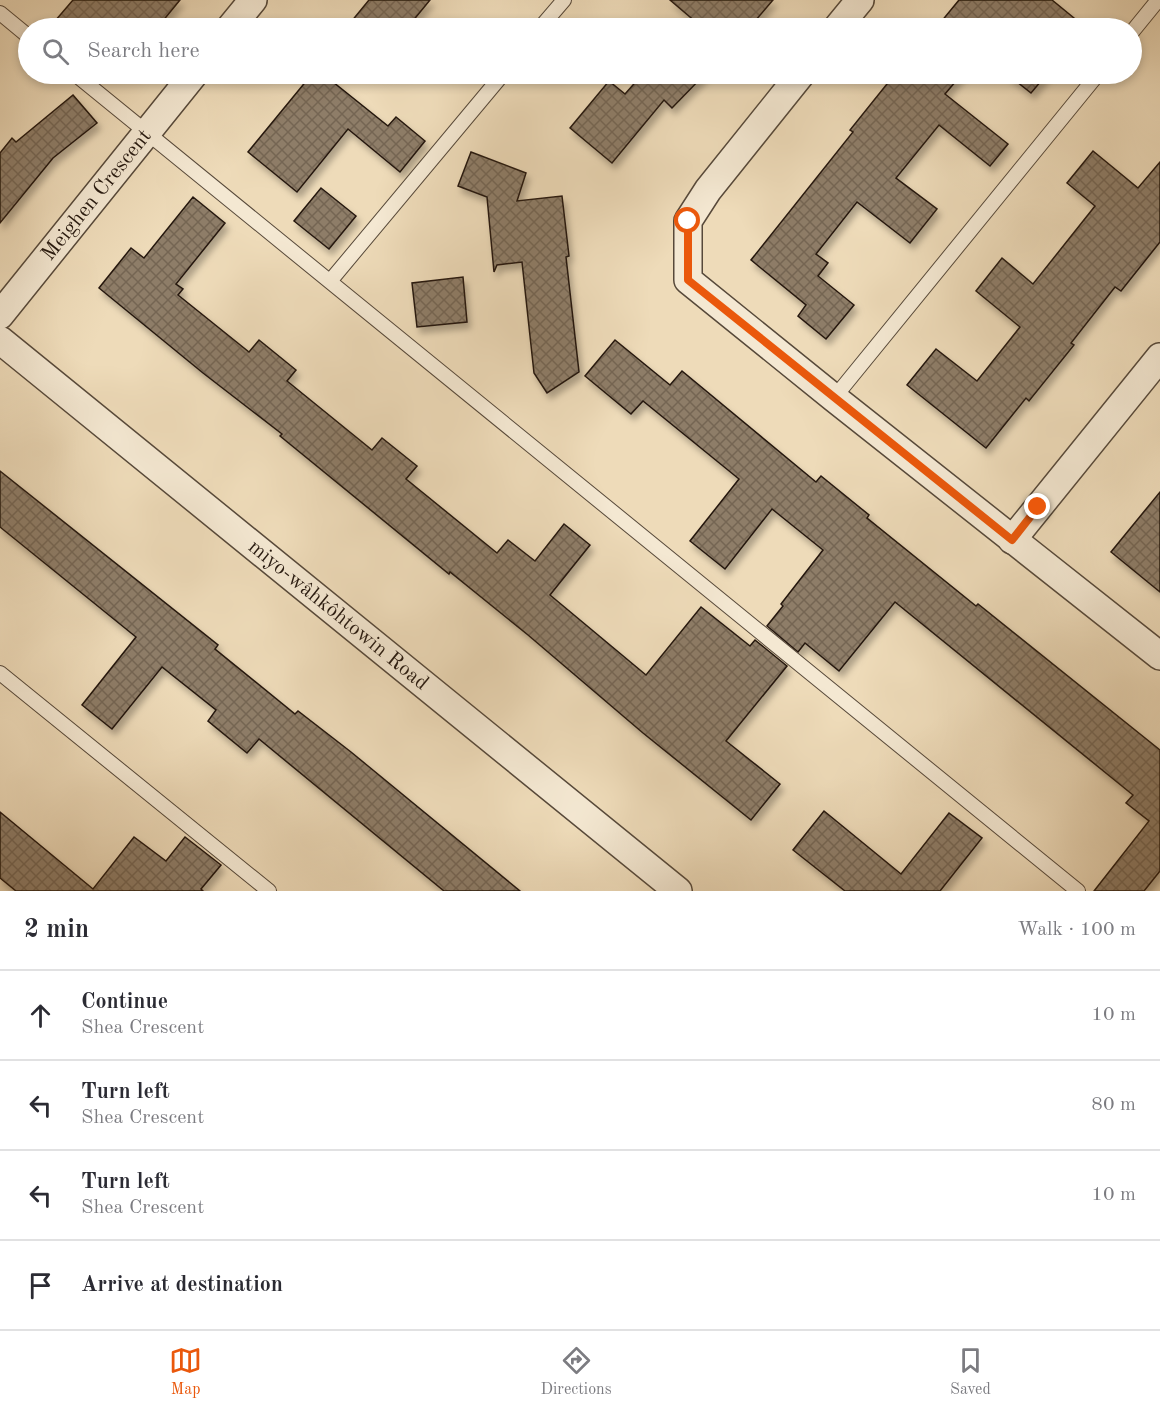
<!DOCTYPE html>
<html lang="en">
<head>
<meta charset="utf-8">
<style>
	body { margin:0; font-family:"Old Standard TT",serif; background:#f7f7f7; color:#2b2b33 }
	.stop { position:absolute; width:18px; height:18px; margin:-14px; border:4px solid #ea580c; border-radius:50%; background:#fff }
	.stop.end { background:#ea580c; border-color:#fff; box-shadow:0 2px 6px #0008 }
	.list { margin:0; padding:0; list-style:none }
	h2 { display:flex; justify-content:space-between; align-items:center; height:78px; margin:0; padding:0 24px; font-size:26px }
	h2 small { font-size:20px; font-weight:400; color:#7c7c81 }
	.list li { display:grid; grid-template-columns:39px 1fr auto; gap:18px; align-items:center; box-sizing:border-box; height:90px; padding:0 24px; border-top:2px solid #e1e1e2 }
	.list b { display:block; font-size:22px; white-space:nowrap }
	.list p { margin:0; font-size:20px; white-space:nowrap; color:#7c7c81 }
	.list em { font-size:20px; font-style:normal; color:#7c7c81 }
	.icon { flex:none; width:33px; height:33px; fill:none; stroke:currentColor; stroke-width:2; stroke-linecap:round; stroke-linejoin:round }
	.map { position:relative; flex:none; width:1160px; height:891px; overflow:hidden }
	.search { position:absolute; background:#fff; box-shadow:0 3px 9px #0003; left:18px; right:18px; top:18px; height:66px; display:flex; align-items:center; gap:15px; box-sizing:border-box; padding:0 21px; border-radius:33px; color:#7c7c81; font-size:22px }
	.sheet { height:438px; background:#fff }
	nav { display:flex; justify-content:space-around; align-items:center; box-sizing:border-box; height:84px; border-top:2px solid #e1e1e2; background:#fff; font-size:16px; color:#7c7c81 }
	nav a { display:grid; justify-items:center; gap:3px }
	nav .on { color:#ea580c }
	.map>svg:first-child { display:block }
	.building { fill:url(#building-cross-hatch); stroke:#25180f; stroke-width:1.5; filter:url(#shadow) }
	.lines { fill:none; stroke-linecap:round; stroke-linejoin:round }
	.service-casing { stroke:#57493a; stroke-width:16 }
	.minor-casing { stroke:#57493a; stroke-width:30 }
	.service { stroke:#f4e8d2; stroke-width:14 }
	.minor { stroke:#f4e8d2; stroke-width:27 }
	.route { stroke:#ea580c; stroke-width:8 }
	.labels { text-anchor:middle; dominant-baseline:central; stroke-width:4.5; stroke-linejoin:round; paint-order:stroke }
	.street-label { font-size:21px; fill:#25180f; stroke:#f4e8d2 }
</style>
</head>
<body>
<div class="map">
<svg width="1160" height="891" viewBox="0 0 1160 891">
	<defs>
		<pattern id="building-cross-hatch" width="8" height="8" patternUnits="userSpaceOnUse" patternTransform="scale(1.5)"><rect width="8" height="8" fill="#8e7d67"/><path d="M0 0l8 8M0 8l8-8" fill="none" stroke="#746553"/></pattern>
		<filter id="shadow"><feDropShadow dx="3.5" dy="6" stdDeviation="3" flood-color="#0004"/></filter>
	</defs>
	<rect width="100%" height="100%" fill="#eedbb9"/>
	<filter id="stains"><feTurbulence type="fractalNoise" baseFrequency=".00333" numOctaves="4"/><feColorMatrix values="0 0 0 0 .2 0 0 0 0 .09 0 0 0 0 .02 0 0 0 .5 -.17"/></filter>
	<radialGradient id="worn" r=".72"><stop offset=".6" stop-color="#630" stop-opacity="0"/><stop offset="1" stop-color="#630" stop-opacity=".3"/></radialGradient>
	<!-- building -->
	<g class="building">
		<path d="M73,0H180L157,28H49Z"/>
		<path d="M369,0H430L407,28H346Z"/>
		<path d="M670,0H773L749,28H703Z"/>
		<path d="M959,0H1052L1085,27L1083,28H936Z"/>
		<path d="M312,74H323L388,126L396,117L425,141L400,172L348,129L297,192L248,152Z"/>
		<path d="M636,74H705L672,108L664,100L612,163L570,128L609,81L625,94L640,77Z"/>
		<path d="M895,74H962L945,94L1008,144L990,166L939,125L896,178L937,209L910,243L857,202L816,254L828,263L818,276L854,305L826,339L798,316L806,305L751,260L853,132L850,130Z"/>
		<path d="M1007,74H1047L1031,93Z"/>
		<path d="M73,95L97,123L53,158L0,223V153L12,138L16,142Z"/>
		<path d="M1093,151L1138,188L1160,162V242L1121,291L1115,287L1071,343L1074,345L1029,401L1026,398L986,448L907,385L936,349L977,381L1020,327L976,291L1002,258L1033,284L1095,206L1067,183Z"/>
		<path d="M471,152L526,173L517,201L562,196L569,256L566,257L579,372L547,393L534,373L522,262L497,265L494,272L487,197L458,186Z"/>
		<path d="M321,188L356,216L329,249L294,221Z"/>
		<path d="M193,197L225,223L176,284L183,289L178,295L249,352L259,340L296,370L287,381L372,450L382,438L417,466L406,479L497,553L508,540L535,561L564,524L590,545L550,595L646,675L701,607L750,646L755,640L787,666L726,741L780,784L751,820L643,733L528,635L450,572L449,574L280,436L282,434L203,373L99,288L131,248L144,258Z"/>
		<path d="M463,277L467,322L417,327L412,283Z"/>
		<path d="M615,340L670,385L682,371L816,482L821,476L869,515L867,518L976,606L978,604L1160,750V871L1144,891H1094L1149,821L1126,803L1133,795L895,602L839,671L805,643L798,652L767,626L783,606L781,604L823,550L772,509L725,569L690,541L739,479L643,401L631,414L585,376Z"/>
		<path d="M0,471L218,645L215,649L295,714L298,711L351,752L520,891H444L259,739L247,753L208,721L216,710L162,667L112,729L82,705L136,637L0,527Z"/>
		<path d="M1160,492V592L1111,552Z"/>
		<path d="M824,811L901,874L949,813L982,838L940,891H845L793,850Z"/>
		<path d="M0,812L93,889L134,837L166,861L185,837L221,865L201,889L203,891H16L0,878Z"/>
	</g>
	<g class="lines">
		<!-- service casing -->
		<g class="service-casing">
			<g id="service">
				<path d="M0,13L28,36"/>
				<path d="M540,28L564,0"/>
				<path d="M1132,32L1158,0"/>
				<path d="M75,74L1078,891"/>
				<path d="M331,280L503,74"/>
				<path d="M834,398L1098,74"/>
				<path d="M0,673L269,891"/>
			</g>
		</g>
		<!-- minor casing -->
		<g class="minor-casing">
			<g id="minor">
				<path d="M230,28L253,0"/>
				<path d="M837,28L860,0"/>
				<path d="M801,74L708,190L688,221V280L834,398L1160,656"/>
				<path id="s1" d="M0,315L194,74"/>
				<path id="s2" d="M0,340L678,891"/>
				<path d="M1012,540L1160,357"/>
			</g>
		</g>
		<!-- service -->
		<use href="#service" class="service"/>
		<!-- minor -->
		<use href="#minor" class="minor"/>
	</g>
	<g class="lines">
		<!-- route -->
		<path class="route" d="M688,221V280L1012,540L1038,507"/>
	</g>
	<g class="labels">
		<!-- street labels -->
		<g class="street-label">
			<text stroke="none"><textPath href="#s1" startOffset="154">Meighen Crescent</textPath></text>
			<text stroke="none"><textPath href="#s2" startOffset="436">miyo-wâhkôhtowin Road</textPath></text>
		</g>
	</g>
	<rect width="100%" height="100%" filter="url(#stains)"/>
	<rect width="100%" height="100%" fill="url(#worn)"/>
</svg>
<div class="stop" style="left:688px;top:221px"></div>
<div class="stop end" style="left:1038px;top:507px"></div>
<div class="search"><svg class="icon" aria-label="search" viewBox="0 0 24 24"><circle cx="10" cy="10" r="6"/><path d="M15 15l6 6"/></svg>Search here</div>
</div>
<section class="sheet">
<h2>2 min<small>Walk · 100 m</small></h2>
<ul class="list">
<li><svg class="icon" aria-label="ahead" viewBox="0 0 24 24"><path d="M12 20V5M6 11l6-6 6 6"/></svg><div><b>Continue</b><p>Shea Crescent</p></div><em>10 m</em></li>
<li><svg class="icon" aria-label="left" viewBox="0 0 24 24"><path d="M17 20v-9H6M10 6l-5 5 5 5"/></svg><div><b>Turn left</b><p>Shea Crescent</p></div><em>80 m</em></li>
<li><svg class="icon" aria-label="left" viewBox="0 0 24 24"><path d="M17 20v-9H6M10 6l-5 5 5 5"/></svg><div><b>Turn left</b><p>Shea Crescent</p></div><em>10 m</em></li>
<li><svg class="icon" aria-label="arrive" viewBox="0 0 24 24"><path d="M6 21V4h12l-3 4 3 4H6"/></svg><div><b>Arrive at destination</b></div></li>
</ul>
</section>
<nav>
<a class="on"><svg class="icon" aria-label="map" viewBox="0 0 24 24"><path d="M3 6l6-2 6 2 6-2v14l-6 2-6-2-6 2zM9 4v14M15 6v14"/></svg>Map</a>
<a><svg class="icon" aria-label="directions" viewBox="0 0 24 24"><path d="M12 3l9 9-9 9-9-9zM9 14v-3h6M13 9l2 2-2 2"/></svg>Directions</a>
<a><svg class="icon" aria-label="saved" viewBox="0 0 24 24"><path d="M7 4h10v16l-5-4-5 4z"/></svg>Saved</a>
</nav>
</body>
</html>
